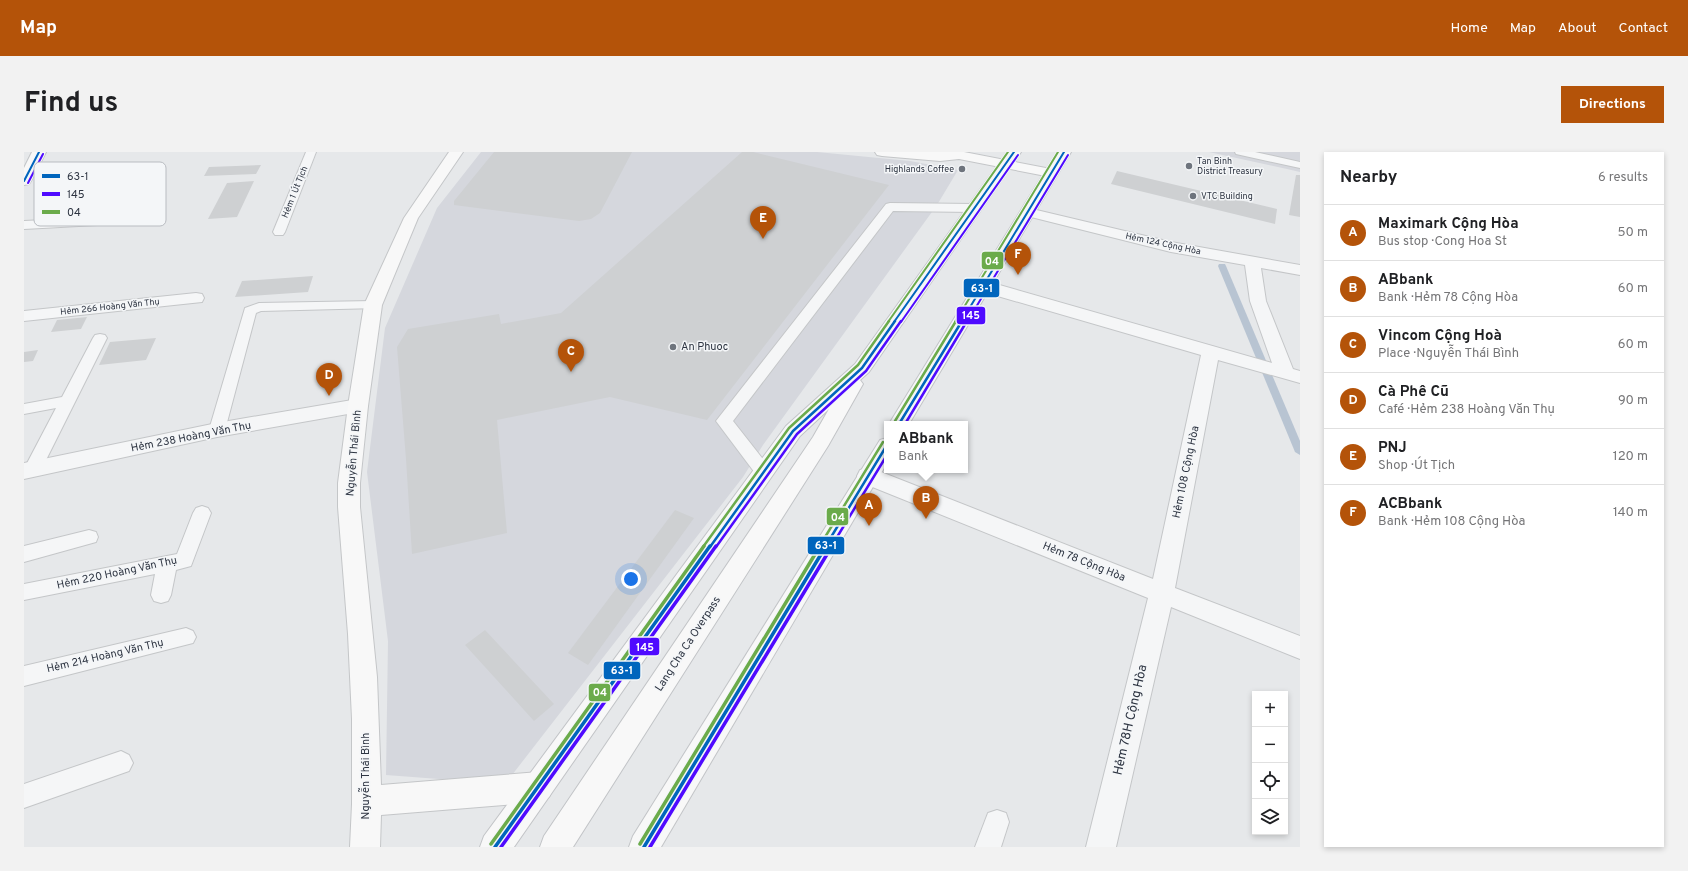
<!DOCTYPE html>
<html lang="en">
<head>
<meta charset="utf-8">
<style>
	body { margin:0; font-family:Overpass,sans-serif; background:#f2f2f2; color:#202124 }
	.controls { position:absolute; right:12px; bottom:12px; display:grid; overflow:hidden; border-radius:0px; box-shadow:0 2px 6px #0003 }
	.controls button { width:36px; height:36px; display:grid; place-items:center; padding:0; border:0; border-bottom:1px solid #e0e0e0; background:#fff; color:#202124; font:20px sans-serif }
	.you { position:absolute; left:607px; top:427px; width:14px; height:14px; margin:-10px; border:3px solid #fff; border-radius:50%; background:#1a73e8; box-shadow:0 0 0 6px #1a73e833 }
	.badge { display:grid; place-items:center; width:26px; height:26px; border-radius:50%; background:#b45309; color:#fff; font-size:13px; font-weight:700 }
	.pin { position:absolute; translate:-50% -33px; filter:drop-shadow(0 1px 2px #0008) }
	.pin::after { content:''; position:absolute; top:21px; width:14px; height:12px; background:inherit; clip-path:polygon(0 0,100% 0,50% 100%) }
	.popup { position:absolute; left:860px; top:269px; width:84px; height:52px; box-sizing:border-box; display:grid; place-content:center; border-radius:0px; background:#fff; filter:drop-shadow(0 1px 3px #0005); font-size:13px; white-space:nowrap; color:#757577 }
	.popup b { font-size:15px; color:#202124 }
	.popup::after { content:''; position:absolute; left:50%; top:100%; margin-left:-8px; border:8px solid transparent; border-top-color:#fff }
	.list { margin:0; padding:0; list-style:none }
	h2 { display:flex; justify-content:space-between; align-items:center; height:52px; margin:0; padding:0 16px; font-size:17px }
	h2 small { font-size:13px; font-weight:400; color:#757577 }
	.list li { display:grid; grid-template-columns:26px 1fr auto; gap:12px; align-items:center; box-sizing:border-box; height:56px; padding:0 16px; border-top:1px solid #e0e0e0 }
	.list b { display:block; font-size:15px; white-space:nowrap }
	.list p { margin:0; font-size:13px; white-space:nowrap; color:#757577 }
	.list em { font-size:13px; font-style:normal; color:#757577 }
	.icon { flex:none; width:22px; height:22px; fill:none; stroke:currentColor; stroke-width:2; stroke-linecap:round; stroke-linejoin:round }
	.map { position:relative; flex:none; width:1276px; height:695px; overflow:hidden; border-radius:0px }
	header { display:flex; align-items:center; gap:24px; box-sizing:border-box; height:56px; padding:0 20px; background:#b45309; color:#fff }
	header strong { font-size:19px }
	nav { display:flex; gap:22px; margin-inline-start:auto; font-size:14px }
	.intro { display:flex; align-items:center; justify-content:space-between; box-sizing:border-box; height:96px; padding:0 24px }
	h1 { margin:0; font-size:28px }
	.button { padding:10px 18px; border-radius:0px; background:#b45309; color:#fff; font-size:14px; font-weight:700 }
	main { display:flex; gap:24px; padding:0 24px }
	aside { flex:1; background:#fff; border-radius:0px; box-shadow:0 2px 6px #0003 }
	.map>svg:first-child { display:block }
	.built { fill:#d5d7dd }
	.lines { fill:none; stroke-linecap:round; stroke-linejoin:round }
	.stream { fill:#b8c4d2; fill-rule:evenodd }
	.building { fill:#ced0d2 }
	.lane-casing { stroke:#c4c6c8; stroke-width:2 }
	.street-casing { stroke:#c4c6c8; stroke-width:2 }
	.secondary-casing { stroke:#c4c6c8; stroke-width:2 }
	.primary-casing { stroke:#c2c4c7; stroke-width:2 }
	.lane { fill:#f5f6f7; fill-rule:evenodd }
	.street { fill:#f5f6f7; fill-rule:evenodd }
	.secondary { fill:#f8f8f8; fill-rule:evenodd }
	.primary { fill:#f8f8f8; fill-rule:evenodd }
	.bus-1-far2-casing { stroke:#f4f6f8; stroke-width:4 }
	.bus-1-far1-casing { stroke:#f4f6f8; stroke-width:5 }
	.bus-1-casing { stroke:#f4f6f8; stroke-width:6 }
	.bus-2-far2-casing { stroke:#f4f6f8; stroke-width:4 }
	.bus-2-far1-casing { stroke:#f4f6f8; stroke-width:5 }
	.bus-2-casing { stroke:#f4f6f8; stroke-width:6 }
	.bus-3-far2-casing { stroke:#f4f6f8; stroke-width:4 }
	.bus-3-far1-casing { stroke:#f4f6f8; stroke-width:5 }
	.bus-3-casing { stroke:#f4f6f8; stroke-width:6 }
	.bus-1-far2 { stroke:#0065bd; stroke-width:2 }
	.bus-1-far1 { stroke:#0065bd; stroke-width:2.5 }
	.bus-1 { stroke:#0065bd; stroke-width:3.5 }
	.bus-2-far2 { stroke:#4f0aff; stroke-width:2 }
	.bus-2-far1 { stroke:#4f0aff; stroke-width:2.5 }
	.bus-2 { stroke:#4f0aff; stroke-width:3.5 }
	.bus-3-far2 { stroke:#6bab4b; stroke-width:2 }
	.bus-3-far1 { stroke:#6bab4b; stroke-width:2.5 }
	.bus-3 { stroke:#6bab4b; stroke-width:3.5 }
	.poi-dot { fill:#6e747d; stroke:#f4f6f8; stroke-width:1.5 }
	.labels { text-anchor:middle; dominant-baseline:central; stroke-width:3; stroke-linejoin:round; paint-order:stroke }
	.far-poi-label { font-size:9px; fill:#2e3542; stroke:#f4f6f8; text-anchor:start }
	.far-street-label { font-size:9px; fill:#2e3542; stroke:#f4f6f8 }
	.poi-label { font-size:11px; fill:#2e3542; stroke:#f4f6f8; text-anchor:start }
	.street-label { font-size:11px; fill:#2e3542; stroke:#f4f6f8 }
	.near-street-label { font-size:13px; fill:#2e3542; stroke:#f4f6f8 }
	.key { fill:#f4f6f8; stroke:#b9bcc1; stroke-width:1 }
	.key-label { font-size:11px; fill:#2e3542 }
	.line-badge { stroke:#f4f6f8; stroke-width:1.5 }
	.badge-label { font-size:11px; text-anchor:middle; font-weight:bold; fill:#fff }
</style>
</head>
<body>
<header>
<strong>Map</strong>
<nav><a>Home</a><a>Map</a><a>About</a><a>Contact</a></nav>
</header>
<div class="intro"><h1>Find us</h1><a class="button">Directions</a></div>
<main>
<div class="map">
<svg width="1276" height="695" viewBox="0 0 1276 695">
	<rect width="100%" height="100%" fill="#e6e8ea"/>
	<!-- built -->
	<g class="built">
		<path d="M457,0H793L886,9L934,18L913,53L739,293L719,325L481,632L362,623L364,489L343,320L361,176L413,56Z"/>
		<path d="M1185,0H1276V20L1263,17Z"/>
	</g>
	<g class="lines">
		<!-- stream -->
		<path class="stream" d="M1195,112H1201L1202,114L1276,289V303L1271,300L1194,114Z"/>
	</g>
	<!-- building -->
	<g class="building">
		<path d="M470,0H608L576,61L567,67L555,69L430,53V49Z"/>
		<path d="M718,0H729L865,33L683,268L586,245L473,268L483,381L388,402L382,307L373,195L384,177L475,162L477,172L537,161Z"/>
		<path d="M237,13L232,22L180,24L185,15Z"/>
		<path d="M1093,19L1253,57L1251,72L1087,32Z"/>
		<path d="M1272,23H1276V65L1265,63Z"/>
		<path d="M230,29L213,65L184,67L203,31Z"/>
		<path d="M93,58L86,68L36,71L44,61Z"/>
		<path d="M289,124L284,140L211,145L218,129Z"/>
		<path d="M63,165L57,177L27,180L33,168Z"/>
		<path d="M132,186L122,208L75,213L86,190Z"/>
		<path d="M14,198L9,209L0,210V200Z"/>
		<path d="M651,358L670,366L564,513L544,501Z"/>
		<path d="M461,478L530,552L510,569L441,493Z"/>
	</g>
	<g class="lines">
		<!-- lane casing -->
		<g class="lane-casing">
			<g id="lane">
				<path d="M282,0H292L261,80L259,83H251L249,80Z"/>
				<path d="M1211,0H1231L1276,10V16L1212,2Z"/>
				<path d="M866,51L950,52L954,53L956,56L954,59L950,60L869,59L709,269L749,320L746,325L740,326L734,325L692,269L862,52Z"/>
				<path d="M124,63L128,64L130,67L128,70L0,77V69Z"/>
				<path d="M349,149L354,150L356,153L354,156L237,159L232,161L201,278L199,282L193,284L187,282L185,278L221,156L235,151Z"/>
				<path d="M76,182L81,183L83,186L17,318L14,322L8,324L2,322L0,317L32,256L0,262V252L38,245L69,186L71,183Z"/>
				<path d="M178,354L184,356L187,361L167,414L152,418L147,443L144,449L137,451L130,449L127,443L131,422L0,448V432L153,402L169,361L172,356Z"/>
				<path d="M65,378L72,380L74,385L72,390L0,410V394Z"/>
				<path d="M162,476L169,479L172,485L169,491L0,534V514Z"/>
				<path d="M97,599L105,603L109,611L105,619L0,656V632Z"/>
				<path d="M973,658L982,661L985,670L977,695H951L964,661Z"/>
			</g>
		</g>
		<!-- street casing -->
		<g class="street-casing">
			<g id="street">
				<path d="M1004,56L1147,90L1276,113V123L1237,116L1242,149L1269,217L1276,219V231L1194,208L1151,436L1276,484V507L1147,455L1092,695H1062L1124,446L836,330L833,324L836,318L844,316L852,318L1129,427L1177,203L953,138L951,134L953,130L959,129L965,130L1248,211L1226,149L1221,113L1147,100L999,63L997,60L999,57Z"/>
				<path d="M172,141L178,142L180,146L178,150L0,169V159Z"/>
				<path d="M334,247L341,249L344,254L341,259L193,285L0,327V311L193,271Z"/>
			</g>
		</g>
		<!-- secondary casing -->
		<g class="secondary-casing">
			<g id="secondary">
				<path d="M425,0H439L394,66L358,153L344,254L336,331V355L353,525L357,633L515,620L525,625L530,635L525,645L515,650L357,663L356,695H326L328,652V567L324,482L314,355V331L324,254L340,153L380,66Z"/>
				<path d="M851,0H940L1027,17L1032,18L1034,21L1032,24L1027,25L935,7L916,9L858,4L853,3Z"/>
			</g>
		</g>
		<!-- primary casing -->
		<g class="primary-casing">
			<g id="primary">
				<path d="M8,0H22L7,29L5,32L0,33V16Z"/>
				<path d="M983,0H997L845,220L836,228L839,232L804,294L549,695H516L520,684L789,285L805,257L776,284L490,695H456L460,684L762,274L831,212Z"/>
				<path d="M1033,0H1047L885,272H865Z"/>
				<path d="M863,286V311L637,695H605L609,684L856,288Z"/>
			</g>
		</g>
		<!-- lane -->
		<use href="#lane" class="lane"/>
		<!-- street -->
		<use href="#street" class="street"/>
		<!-- secondary -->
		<use href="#secondary" class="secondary"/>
		<!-- primary -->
		<use href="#primary" class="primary"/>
		<!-- bus-1-far2 casing -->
		<g class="bus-1-far2-casing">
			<g id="bus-1-far2">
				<path d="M0,29L15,0"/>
				<path d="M870,170L990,0"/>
				<path d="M937,170L1040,0"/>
			</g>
		</g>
		<!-- bus-1-far1 casing -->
		<g class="bus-1-far1-casing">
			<g id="bus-1-far1">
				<path d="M875,272L938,169"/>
				<path d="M686,395L769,279L838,216L871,169"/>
				<path d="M801,395L863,293"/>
			</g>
		</g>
		<!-- bus-1 casing -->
		<g class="bus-1-casing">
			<g id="bus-1">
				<path d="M471,695L686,394"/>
				<path d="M620,695L802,394"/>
			</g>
		</g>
		<!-- bus-2-far2 casing -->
		<g class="bus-2-far2-casing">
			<g id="bus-2-far2">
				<path d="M4,31L19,2"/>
				<path d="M877,170L994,3"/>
				<path d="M943,170L1044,3"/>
			</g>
		</g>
		<!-- bus-2-far1 casing -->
		<g class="bus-2-far1-casing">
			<g id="bus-2-far1">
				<path d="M881,272L943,169"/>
				<path d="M692,395L773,282L842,219L877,169"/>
				<path d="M807,395L863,303"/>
			</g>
		</g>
		<!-- bus-2 casing -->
		<g class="bus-2-casing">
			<g id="bus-2">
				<path d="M477,695L692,394"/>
				<path d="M626,695L808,394"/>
			</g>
		</g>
		<!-- bus-3-far2 casing -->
		<g class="bus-3-far2-casing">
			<g id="bus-3-far2">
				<path d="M864,170L984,0"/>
				<path d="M931,170L1034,0"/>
			</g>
		</g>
		<!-- bus-3-far1 casing -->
		<g class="bus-3-far1-casing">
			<g id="bus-3-far1">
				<path d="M871,269L932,169"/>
				<path d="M679,395L765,276L834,213L865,169"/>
				<path d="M795,395L859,290"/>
			</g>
		</g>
		<!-- bus-3 casing -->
		<g class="bus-3-casing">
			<g id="bus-3">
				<path d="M467,692L680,394"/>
				<path d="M616,692L796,394"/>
			</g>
		</g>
		<!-- bus-1-far2 -->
		<use href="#bus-1-far2" class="bus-1-far2"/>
		<!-- bus-1-far1 -->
		<use href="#bus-1-far1" class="bus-1-far1"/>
		<!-- bus-1 -->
		<use href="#bus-1" class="bus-1"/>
		<!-- bus-2-far2 -->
		<use href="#bus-2-far2" class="bus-2-far2"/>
		<!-- bus-2-far1 -->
		<use href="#bus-2-far1" class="bus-2-far1"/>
		<!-- bus-2 -->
		<use href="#bus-2" class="bus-2"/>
		<!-- bus-3-far2 -->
		<use href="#bus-3-far2" class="bus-3-far2"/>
		<!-- bus-3-far1 -->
		<use href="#bus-3-far1" class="bus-3-far1"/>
		<!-- bus-3 -->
		<use href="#bus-3" class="bus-3"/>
	</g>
	<!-- markers -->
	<g class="poi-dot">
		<circle cx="1165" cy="14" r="4"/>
		<circle cx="938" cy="17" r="4"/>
		<circle cx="1169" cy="44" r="4"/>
		<circle cx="649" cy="195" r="4"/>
	</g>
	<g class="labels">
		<!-- far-poi labels -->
		<g class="far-poi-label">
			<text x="1173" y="9">Tan Binh<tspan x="1173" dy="10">District Treasury</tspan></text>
			<text x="930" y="17" text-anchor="end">Highlands Coffee</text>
			<text x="1177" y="44">VTC Building</text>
		</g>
		<!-- far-street labels -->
		<g class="far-street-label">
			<text transform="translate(271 40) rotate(-68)">Hẻm 1 Út Tịch</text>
			<text transform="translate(1139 92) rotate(12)">Hẻm 124 Cộng Hòa</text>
			<text transform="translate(86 155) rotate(-6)">Hẻm 266 Hoàng Văn Thụ</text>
		</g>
		<!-- poi labels -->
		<g class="poi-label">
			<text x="657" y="195">An Phuoc</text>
		</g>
		<!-- street labels -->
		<g class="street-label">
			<text transform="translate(167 285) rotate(-11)">Hẻm 238 Hoàng Văn Thụ</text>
			<text transform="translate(330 301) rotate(-85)">Nguyễn Thái Bình</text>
			<text transform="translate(1162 320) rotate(-78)">Hẻm 108 Cộng Hòa</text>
			<text transform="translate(1060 410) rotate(22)">Hẻm 78 Cộng Hòa</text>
			<text transform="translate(93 421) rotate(-12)">Hẻm 220 Hoàng Văn Thụ</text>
			<text transform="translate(664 492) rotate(-57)">Lang Cha Ca Overpass</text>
			<text transform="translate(81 504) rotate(-13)">Hẻm 214 Hoàng Văn Thụ</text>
			<text transform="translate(342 624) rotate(-90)">Nguyễn Thái Bình</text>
		</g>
		<!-- near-street labels -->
		<g class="near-street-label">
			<text transform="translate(1107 568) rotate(-77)">Hẻm 78H Cộng Hòa</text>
		</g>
	</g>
	<!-- legend -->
	<rect x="10" y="10" width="132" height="64" rx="6" class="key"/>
	<rect x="18" y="22" width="18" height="4" fill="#0065bd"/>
	<rect x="18" y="40" width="18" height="4" fill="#4f0aff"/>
	<rect x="18" y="58" width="18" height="4" fill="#6bab4b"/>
	<g class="key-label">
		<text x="43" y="28">63-1</text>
		<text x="43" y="46">145</text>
		<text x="43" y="64">04</text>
	</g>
	<g class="line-badge">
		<rect x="957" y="99" width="23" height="19" rx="4" fill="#6bab4b"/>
		<rect x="939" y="126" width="37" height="20" rx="4" fill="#0065bd"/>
		<rect x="932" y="154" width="30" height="19" rx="4" fill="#4f0aff"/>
		<rect x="802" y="355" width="23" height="19" rx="4" fill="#6bab4b"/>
		<rect x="783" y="384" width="38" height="19" rx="4" fill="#0065bd"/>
		<rect x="605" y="485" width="31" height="19" rx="4" fill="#4f0aff"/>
		<rect x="579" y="509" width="38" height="19" rx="4" fill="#0065bd"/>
		<rect x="564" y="531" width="23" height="19" rx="4" fill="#6bab4b"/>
	</g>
	<g class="badge-label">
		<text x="968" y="113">04</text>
		<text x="958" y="140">63-1</text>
		<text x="947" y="167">145</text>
		<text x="814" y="369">04</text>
		<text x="802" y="397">63-1</text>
		<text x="621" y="499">145</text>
		<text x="598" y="522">63-1</text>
		<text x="576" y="544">04</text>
	</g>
</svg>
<div class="controls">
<button>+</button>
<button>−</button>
<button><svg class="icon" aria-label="locate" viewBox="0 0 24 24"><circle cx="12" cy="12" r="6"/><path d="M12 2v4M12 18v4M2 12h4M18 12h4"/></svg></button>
<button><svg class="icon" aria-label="layers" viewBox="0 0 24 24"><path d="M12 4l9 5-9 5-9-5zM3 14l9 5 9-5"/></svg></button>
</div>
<div class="you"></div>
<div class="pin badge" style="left:845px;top:374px">A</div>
<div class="pin badge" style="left:902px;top:367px">B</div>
<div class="popup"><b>ABbank</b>Bank</div>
<div class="pin badge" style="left:547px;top:220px">C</div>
<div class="pin badge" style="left:305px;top:244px">D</div>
<div class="pin badge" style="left:739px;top:87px">E</div>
<div class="pin badge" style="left:994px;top:123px">F</div>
</div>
<aside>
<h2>Nearby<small>6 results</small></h2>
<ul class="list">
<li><span class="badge">A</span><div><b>Maximark Cộng Hòa</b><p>Bus stop · Cong Hoa St</p></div><em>50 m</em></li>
<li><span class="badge">B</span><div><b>ABbank</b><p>Bank · Hẻm 78 Cộng Hòa</p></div><em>60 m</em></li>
<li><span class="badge">C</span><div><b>Vincom Cộng Hoà</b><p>Place · Nguyễn Thái Bình</p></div><em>60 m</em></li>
<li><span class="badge">D</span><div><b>Cà Phê Cũ</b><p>Café · Hẻm 238 Hoàng Văn Thụ</p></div><em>90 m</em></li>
<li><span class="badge">E</span><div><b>PNJ</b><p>Shop · Út Tịch</p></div><em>120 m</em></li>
<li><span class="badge">F</span><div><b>ACBbank</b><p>Bank · Hẻm 108 Cộng Hòa</p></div><em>140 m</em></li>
</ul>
</aside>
</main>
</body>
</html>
